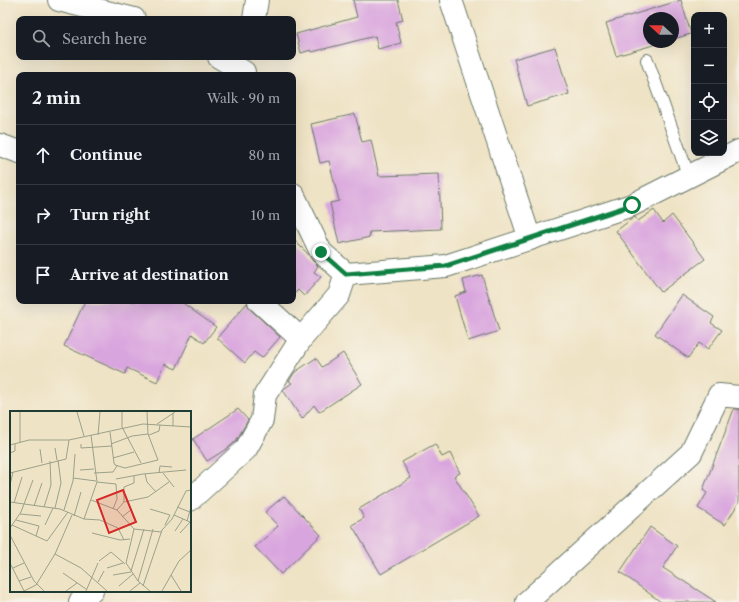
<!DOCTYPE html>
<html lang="en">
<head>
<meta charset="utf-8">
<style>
	body { margin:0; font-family:"Libre Caslon Text",serif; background:#20242c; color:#f1f3f6 }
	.controls { position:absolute; right:12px; top:12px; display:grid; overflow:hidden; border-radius:8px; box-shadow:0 4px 16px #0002 }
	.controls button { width:36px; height:36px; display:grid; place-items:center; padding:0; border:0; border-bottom:1px solid #363941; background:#171b24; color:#f1f3f6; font:20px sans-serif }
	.compass { position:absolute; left:643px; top:12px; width:36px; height:36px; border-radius:50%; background:#171b24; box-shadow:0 4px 16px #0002; rotate:291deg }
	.stop { position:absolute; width:12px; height:12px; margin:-9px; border:3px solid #0b8043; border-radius:50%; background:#fff }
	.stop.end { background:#0b8043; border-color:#fff; box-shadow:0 1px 4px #0008 }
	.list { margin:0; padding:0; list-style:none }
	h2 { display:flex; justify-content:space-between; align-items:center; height:52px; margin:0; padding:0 16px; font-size:17px }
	h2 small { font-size:13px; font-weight:400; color:#9ea1a6 }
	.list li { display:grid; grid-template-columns:26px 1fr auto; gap:12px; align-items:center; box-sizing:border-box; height:60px; padding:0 16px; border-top:1px solid #363941 }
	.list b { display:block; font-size:15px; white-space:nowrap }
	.list em { font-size:13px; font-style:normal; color:#9ea1a6 }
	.icon { flex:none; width:22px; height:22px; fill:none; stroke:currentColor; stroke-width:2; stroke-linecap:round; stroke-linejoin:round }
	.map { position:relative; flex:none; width:739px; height:602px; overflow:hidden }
	.search { position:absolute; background:#171b24; box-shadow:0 4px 16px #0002; left:16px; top:16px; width:280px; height:44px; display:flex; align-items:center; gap:10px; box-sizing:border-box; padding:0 14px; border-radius:8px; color:#9ea1a6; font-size:15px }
	.panel { position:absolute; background:#171b24; box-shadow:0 4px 16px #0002; left:16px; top:72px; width:280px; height:232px; border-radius:8px }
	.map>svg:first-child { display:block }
	.building { fill:#d9a5de }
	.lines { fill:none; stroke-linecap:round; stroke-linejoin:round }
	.lane-casing { stroke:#687767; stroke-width:14 }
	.street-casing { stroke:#687767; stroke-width:24 }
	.lane { stroke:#fff; stroke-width:12 }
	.street { stroke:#fff; stroke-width:22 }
	.route { stroke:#0b8043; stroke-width:5 }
	.inset-road { fill:none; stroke:#9ca18b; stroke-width:1 }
	.view { fill:#d62828; fill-opacity:0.15; stroke:#d62828; stroke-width:2 }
	.inset-edge { fill:none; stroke:#1f3d34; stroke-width:2 }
</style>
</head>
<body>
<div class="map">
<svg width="739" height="602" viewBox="0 0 739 602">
	<rect width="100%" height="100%" fill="#f7f3e8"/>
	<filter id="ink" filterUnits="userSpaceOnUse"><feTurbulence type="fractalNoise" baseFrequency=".025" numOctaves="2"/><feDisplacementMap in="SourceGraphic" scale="8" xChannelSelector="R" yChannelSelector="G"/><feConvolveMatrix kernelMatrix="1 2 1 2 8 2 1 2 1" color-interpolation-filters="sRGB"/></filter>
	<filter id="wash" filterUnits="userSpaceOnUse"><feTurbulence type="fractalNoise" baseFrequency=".012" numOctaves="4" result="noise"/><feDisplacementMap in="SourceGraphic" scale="16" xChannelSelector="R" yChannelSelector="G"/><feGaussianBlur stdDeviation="0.9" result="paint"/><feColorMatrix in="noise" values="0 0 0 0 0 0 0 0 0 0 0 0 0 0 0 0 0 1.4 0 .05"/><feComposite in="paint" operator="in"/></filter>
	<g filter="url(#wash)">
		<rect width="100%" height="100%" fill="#efe3c5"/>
		<g id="blocks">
			<!-- building -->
			<g class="building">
				<path d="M353,0H398L403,20L396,22L401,43L378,49L375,36L312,52L311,50L301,53L296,34L357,17Z"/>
				<path d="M681,0L691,34L673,39V18H649V42H664L650,46L616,56L606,23Z"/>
				<path d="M555,47L569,94L527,106L514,59Z"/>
				<path d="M355,114L362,142L371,140L379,176L439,174L441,229L369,232L370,237L339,244L330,203L339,201L329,161L320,163L311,124Z"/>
				<path d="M654,210L663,223L672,215L705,259L661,292L616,231L633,218L635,217L638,221Z"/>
				<path d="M293,239L307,253L313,261L318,266L314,272L321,277L304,296L298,290L293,295Z"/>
				<path d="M482,275L499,331L468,341L455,296L466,292L463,280Z"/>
				<path d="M682,295L714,317L711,323L722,330L708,349L699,343L688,358L655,334Z"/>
				<path d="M85,301H180L216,327L204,343L192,334L176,369L165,364L157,382L127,368L125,374L64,346Z"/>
				<path d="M247,303L251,310L280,337L262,358L254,352L245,363L217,338Z"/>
				<path d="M343,353L362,384L319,412L314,405L302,419L283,390L285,388L292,383L289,381L295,372L316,358L322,367Z"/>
				<path d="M238,409L248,420L236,441L228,448L207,461L193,439Z"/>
				<path d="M734,409H739V502L725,525L698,508L707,493L703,490Z"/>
				<path d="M435,444L442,457L450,453L460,473L454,476L479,516L381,574L352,525L364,518L359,509L411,478L402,462Z"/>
				<path d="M284,496L321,535L281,574L255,547L278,526L265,512Z"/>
				<path d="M650,527L677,546L663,568L716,602H661L620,572Z"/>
			</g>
		</g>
	</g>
	<g filter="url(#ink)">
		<use href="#blocks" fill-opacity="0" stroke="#687767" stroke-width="1"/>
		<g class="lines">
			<!-- lane casing -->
			<g class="lane-casing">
				<path id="lane" d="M647,60L689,177"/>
			</g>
			<!-- street casing -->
			<g class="street-casing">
				<g id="street">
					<path d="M59,0L134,19"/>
					<path d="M451,0L530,239"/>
					<path d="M254,19L257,0"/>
					<path d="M219,57L244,72"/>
					<path d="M0,145L19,152"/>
					<path d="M346,274L446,266L632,205L739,151"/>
					<path d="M259,301L301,339"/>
					<path d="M190,500L246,449L262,420L265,395L301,339L339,295L346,274L321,252L293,194"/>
					<path d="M80,602L92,591"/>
					<path d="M527,602L691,453L719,395L739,397"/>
				</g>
			</g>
			<!-- lane -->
			<use href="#lane" class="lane"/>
			<!-- street -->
			<use href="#street" class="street"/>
		</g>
	</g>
	<g class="lines" filter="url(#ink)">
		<!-- route -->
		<path class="route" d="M321,252L346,274L446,266L632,205"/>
	</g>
	<!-- overview -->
	<g transform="translate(10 411)">
		<rect width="181" height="181" fill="#efe3c5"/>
		<path class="inset-road" d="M67,1L74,25M112,1V16L131,52M137,1L138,23M163,2V15M147,13L165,1M100,21L104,52L105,54L115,57L148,49L138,23L122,25L101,33M88,24L90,1M139,24L149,20L150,14M10,32V1M71,33V37L102,35M0,34L19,29H59L133,13L181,16M45,37L47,49M30,38L32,52M0,42L5,40V33M103,47L124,41M70,59L84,58M0,62L56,48L59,29M84,62L103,61L107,55M149,62L150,55L162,56M153,62L164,76M135,63L137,71L146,81M63,67L86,70M106,68L133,63L176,59M87,71L106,73L107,88L103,98M0,74L3,61M81,89L107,99L114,91L138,86L159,71M0,91L50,98L74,108L87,71L81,24M114,91V76L124,72V65M4,92L12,66M24,95L32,72M34,96L41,74L40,50M167,96L180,101M45,97L51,72L48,49M140,98L160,104L155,114M54,99L63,70L65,43M107,99L124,118L116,152L128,170L140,180M10,103L31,105M164,104L180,111M64,105L71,81M112,106L122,98M74,108L90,109L108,117L114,129M6,109L29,115L26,125M177,110L181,96M2,114L37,130L58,101M35,114L43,97M0,117L11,101L23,69M124,118L151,121M165,120L173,108M82,122L110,129L120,128M170,122L181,110M0,124L24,170L34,180M45,143L62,104M89,150L101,141L115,153M0,152L14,180M3,157L14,152M97,157L113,152M121,160L134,118M53,162L76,178M103,164L121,161M161,164L171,180M9,170L21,166M128,170L143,118M88,171L94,160M109,175L123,163M133,175L152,119L162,108L176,80L181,79M14,180L26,174L45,143L71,157L97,180M56,180L67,172M76,180L88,152M120,180L130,172M152,180L169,150L181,139"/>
		<path class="view" d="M113,79L126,111L99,122L87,89Z"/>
		<rect width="181" height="181" class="inset-edge"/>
	</g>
</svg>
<div class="controls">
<button>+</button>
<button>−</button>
<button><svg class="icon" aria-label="locate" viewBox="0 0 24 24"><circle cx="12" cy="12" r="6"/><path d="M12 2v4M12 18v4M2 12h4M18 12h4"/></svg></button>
<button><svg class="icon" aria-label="layers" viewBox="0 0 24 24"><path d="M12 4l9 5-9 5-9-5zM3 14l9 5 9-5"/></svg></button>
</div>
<svg class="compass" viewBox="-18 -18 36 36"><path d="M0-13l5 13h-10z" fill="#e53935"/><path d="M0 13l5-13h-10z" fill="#9ea1a6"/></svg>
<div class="stop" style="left:632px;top:205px"></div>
<div class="stop end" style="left:321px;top:252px"></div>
<div class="search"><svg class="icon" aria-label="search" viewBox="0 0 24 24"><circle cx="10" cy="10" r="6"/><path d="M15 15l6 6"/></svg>Search here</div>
<section class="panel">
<h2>2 min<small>Walk · 90 m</small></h2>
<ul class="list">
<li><svg class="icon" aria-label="ahead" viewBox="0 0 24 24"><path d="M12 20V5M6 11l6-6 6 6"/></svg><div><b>Continue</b></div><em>80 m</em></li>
<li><svg class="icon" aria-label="right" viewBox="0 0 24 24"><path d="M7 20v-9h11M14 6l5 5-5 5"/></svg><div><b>Turn right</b></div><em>10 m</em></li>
<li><svg class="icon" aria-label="arrive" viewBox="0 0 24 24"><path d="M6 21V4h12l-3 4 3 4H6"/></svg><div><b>Arrive at destination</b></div></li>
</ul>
</section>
</div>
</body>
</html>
